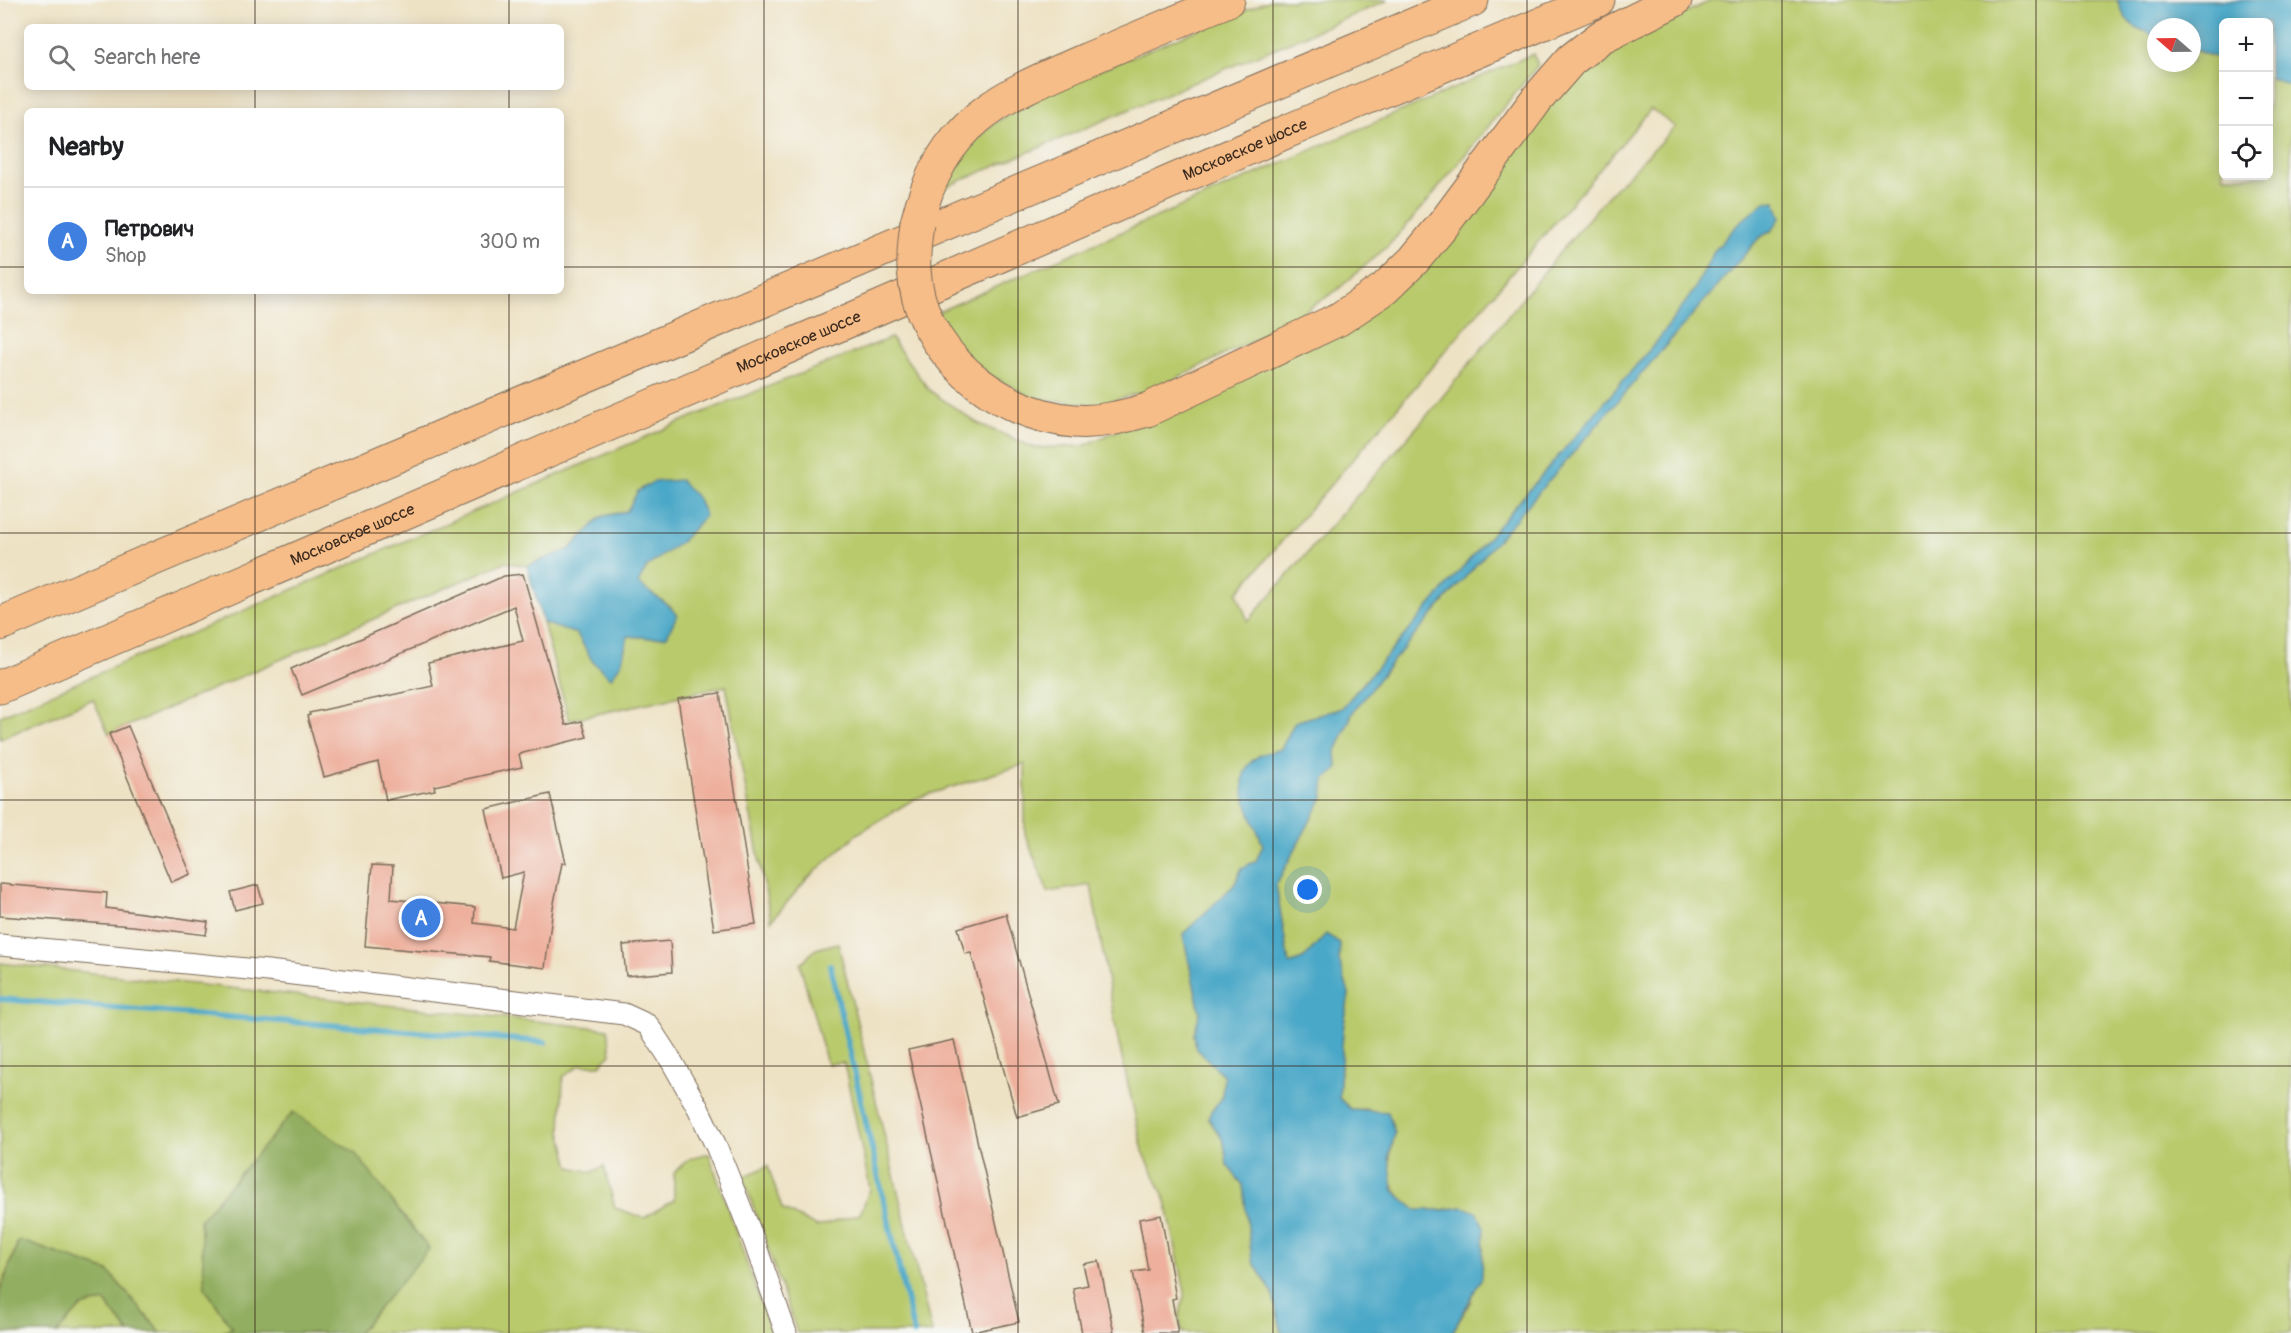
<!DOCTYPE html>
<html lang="en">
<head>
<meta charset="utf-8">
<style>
	body { margin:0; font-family:Pangolin,sans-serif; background:#f2f2f2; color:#202124 }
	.controls { position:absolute; right:18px; top:18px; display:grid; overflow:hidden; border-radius:9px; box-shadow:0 3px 15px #0003 }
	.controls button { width:54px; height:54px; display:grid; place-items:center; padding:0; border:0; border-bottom:2px solid #e0e0e0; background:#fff; color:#202124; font:30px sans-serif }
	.compass { position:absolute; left:2147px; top:18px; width:54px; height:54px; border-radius:50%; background:#fff; box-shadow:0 3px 15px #0003; rotate:290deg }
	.you { position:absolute; left:1308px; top:890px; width:21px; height:21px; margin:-15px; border:4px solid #fff; border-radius:50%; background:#1a73e8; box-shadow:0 0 0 9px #1a73e833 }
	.badge { display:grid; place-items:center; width:39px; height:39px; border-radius:50%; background:#0b8043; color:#fff; font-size:20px; font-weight:700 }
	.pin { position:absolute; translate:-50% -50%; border:3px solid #fff; box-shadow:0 2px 6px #0006 }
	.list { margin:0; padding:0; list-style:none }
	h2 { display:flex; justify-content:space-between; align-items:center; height:78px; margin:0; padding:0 24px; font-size:26px }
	h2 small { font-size:20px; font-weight:400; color:#757577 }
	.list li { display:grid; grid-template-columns:39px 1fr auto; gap:18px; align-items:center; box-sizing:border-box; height:108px; padding:0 24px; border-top:2px solid #e0e0e0 }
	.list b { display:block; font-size:22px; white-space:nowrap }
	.list p { margin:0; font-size:20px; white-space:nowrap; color:#757577 }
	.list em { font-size:20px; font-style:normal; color:#757577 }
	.icon { flex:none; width:33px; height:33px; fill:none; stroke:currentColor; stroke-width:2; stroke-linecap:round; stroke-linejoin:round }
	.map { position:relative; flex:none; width:2291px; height:1333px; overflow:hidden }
	.search { position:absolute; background:#fff; box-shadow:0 3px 15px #0003; left:24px; top:24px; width:540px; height:66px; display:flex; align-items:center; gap:15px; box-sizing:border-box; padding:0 21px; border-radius:9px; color:#757577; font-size:22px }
	.panel { position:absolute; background:#fff; box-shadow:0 3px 15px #0003; left:24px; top:108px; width:540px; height:186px; border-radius:9px }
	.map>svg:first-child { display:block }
	.green { fill:#b9ca6d; stroke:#7a7a46; stroke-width:1.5; fill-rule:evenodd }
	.forest { fill:#92ae60; stroke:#666c3f; stroke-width:1.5 }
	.water { fill:#49a7c7; stroke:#426872; stroke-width:1.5 }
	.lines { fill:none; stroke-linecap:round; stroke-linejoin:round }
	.stream { stroke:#49a7c7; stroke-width:6 }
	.building { fill:#eeb09d }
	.street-casing { stroke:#7a6a58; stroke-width:23 }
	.highway-casing { stroke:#7a6a58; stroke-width:35 }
	.street { stroke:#fff; stroke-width:21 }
	.highway { stroke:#f7bd88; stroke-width:33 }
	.highway-bridge-casing { stroke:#7a6a58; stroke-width:35; stroke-linecap:butt }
	.highway-bridge { stroke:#f7bd88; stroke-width:33 }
	.grid { fill:none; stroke:#3b2a1e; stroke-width:1.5; stroke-opacity:0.55 }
	.labels { text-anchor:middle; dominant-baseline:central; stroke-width:6; stroke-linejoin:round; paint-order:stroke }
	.street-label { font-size:16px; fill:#3b2a1e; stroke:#f6f6f2 }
</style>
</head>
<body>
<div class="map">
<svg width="2291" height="1333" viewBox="0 0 2291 1333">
	<rect width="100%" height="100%" fill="#f6f6f2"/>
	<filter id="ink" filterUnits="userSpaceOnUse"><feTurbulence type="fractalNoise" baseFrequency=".0167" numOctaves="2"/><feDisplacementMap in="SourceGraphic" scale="12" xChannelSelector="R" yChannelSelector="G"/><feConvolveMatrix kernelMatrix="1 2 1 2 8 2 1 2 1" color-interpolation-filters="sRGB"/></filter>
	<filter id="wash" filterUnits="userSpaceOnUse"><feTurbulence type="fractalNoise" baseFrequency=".008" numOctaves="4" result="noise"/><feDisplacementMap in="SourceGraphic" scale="24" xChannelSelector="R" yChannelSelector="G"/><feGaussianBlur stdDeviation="1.35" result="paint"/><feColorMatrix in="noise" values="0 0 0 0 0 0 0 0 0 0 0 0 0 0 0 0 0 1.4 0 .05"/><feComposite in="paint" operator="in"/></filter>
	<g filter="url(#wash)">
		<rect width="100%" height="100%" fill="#eee2c4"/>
		<!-- green -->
		<g class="green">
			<path d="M1270,0H1389L934,192L952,162L996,122L1053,89Z"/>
			<path d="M1713,0H2117C2126,24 2132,27 2156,36V63H2192V49L2223,60L2224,176H2268L2269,77L2291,86V1333H1452L1471,1301L1463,1207C1451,1208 1428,1213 1417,1210C1414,1209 1412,1206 1409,1204C1383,1186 1388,1160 1395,1133L1370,1109H1350L1339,1098L1343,1031L1349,995L1339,960L1340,943L1326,935L1303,959L1289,964L1276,885L1323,797L1325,779L1337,769L1336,751L1353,712L1391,663L1758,239L1774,229L1715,250L1693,292L1658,340L1342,708L1295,722L1281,749L1258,756L1257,829L1263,845L1256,861L1242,868L1234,885L1183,935L1200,1012L1194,1034L1196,1048L1224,1076L1222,1096L1208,1118L1224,1142L1227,1165L1243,1185L1252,1260L1272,1292L1282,1333H1182L1179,1317L1185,1292L1166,1201L1143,1151L1118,1040L1091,885L1048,892L1025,834V764L914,799L857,834L807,879L771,921L726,686L569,720L543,623L577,634L593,662L621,664L628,636L652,638L671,606L652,596L638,583L647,567L682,541L653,482L638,491L627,511L601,517L570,549L527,566L505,562L109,734L93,699L0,739V716L699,414L891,338L929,390L977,423L1035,448L1083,446L1347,327L1565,83L1641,32ZM1651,109L1675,127L1606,198L1561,251L1430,412L1248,621L1237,593L1398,407Z"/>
			<path d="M1533,54L1538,65L1423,207L1389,245L1336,291L1277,329L1156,388L1097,405L1033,398L991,376L961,352L935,313Z"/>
			<path d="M838,943L932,1333H797L743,1177L768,1166L782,1209L817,1227L860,1214L870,1189L844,1063L827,1064L800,964L816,949Z"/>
			<path d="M0,963L608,1029L611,1054L600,1065H580L563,1077L561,1131L570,1167L592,1172L604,1166L615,1208L644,1218L674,1200V1173C685,1161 692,1155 709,1154L771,1333H358L429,1248L293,1113L238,1178L205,1288L233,1329L221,1333H161L108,1271L18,1241L0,1292Z"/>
			<path d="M105,1301L129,1333H57L81,1307Z"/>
		</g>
		<!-- forest -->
		<g class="forest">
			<path d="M293,1112L356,1154L429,1249L358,1333H221L232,1328L205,1288L200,1220Z"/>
			<path d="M19,1240L108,1271L161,1333H129L105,1301L81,1307L57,1333H0V1292Z"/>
		</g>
		<!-- water -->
		<g class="water">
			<path d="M2117,0H2291V86L2269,77L2268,22H2224L2223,60L2192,49V27H2156V36C2132,27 2126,24 2117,0Z"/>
			<path d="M1775,201L1781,217L1773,229L1758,239L1391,663L1353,712L1336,751L1337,769L1325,780L1323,797L1276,885L1289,964L1303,959L1326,934L1340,943L1339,960L1349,994L1343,1031L1339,1098L1350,1109L1388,1112L1395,1133L1389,1157L1393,1189L1403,1200L1417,1210H1443L1463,1207L1477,1212L1484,1227L1482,1277L1452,1333H1282L1272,1292L1252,1260L1243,1185L1227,1165L1224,1142L1208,1117L1222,1096L1224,1076L1196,1048L1194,1034L1200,1012L1183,934L1234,885L1242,868L1256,861L1263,845C1254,819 1225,776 1259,756C1265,753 1274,751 1281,749L1295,722L1342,708L1658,340L1693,292L1715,250L1740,222L1765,202Z"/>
			<path d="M680,480L698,499L705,516L682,541L647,567L638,583C650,595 668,601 677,615L667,636L652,638L628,636L621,664L611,678L593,662L577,634L543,623L527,566L570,549L601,517L627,511L638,491L653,482Z"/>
		</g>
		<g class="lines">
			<!-- stream -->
			<g class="stream">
				<path d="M830,965L914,1333"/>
				<path d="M0,999L545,1042"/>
			</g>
		</g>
		<g id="blocks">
			<!-- building -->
			<g class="building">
				<path d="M523,574L566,725L582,721L587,737L519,754L522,767L434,786L435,790L386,800L378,762L324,777L307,716L310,715L309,713L433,686L428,663L523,641L514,606L302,695L291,669L504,576Z"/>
				<path d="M720,693L756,924L714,930L678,699Z"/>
				<path d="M128,726L191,874L171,882L109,734Z"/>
				<path d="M550,794L566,863H562L553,908L545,968L489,961L490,957L365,946L372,865L393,866L391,899L475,907L474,923L513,928L524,872L501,878L486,809Z"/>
				<path d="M0,884L107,893L106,908L208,922L206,935L133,926L0,916Z"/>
				<path d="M258,885L263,903L235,910L230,892Z"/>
				<path d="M1006,914L1059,1105L1017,1117L971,953L965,954L958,928Z"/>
				<path d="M670,941L672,972L626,976L623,945Z"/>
				<path d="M954,1040L1019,1322L972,1332L908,1050Z"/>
				<path d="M1161,1215L1176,1298L1172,1299L1178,1333H1145L1133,1272L1148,1270L1139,1219Z"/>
				<path d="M1099,1261L1114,1333H1082L1073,1288L1088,1285L1083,1264Z"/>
			</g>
		</g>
	</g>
	<g filter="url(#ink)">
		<use href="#blocks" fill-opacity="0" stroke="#7a6a58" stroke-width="1.5"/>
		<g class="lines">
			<!-- street casing -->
			<g class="street-casing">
				<path id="street" d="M0,945L268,971L624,1014L648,1025L672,1062L698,1108L717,1148L754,1241L786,1333"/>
			</g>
			<!-- highway casing -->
			<g class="highway-casing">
				<g id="highway">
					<path d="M917,223C942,119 1002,96 1093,57C1138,38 1183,19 1228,0"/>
					<path d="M1147,410L1339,319L1384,289L1414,260L1443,225L1537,99L1571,60L1601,37L1675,0"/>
					<path d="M0,624L1472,0"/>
					<path id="s1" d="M0,687L1302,125L1598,0"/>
				</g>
			</g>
			<!-- street -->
			<use href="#street" class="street"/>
			<!-- highway -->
			<use href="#highway" class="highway"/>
			<!-- highway-bridge casing -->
			<g class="highway-bridge-casing">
				<path id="highway-bridge" d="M917,223C915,239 913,254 914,269C918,351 997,415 1074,421C1099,423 1123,417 1147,410"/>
			</g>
			<!-- highway-bridge -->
			<use href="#highway-bridge" class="highway-bridge"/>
		</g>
	</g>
	<!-- grid -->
	<path class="grid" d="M255,0V27M509,0V27M764,0V1333M1018,0V1333M1273,0V1333M1527,0V1333M1782,0V1333M2036,0V1333M255,87V111M509,87V111M0,267H27M561,267H2291M255,291V1333M509,291V1333M0,533H2291M0,800H2291M0,1066H2291"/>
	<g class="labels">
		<!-- street labels -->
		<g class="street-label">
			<text stroke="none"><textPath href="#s1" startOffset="1356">Московское шоссе</textPath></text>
			<text stroke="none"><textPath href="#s1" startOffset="870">Московское шоссе</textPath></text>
			<text stroke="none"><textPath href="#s1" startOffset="384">Московское шоссе</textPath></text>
		</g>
	</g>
</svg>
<div class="controls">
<button>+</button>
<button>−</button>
<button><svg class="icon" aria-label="locate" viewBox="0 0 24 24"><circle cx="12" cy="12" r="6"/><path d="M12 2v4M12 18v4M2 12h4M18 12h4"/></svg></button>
</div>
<svg class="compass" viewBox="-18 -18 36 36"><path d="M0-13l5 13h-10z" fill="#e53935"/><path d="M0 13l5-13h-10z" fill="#757577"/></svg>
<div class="you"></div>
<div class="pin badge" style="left:421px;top:918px;background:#3f7fe0">A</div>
<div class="search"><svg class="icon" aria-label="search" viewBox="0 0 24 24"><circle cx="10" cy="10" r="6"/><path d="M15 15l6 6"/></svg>Search here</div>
<section class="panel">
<h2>Nearby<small></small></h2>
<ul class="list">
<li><span class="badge" style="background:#3f7fe0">A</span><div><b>Петрович</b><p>Shop</p></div><em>300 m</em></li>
</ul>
</section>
</div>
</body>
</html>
